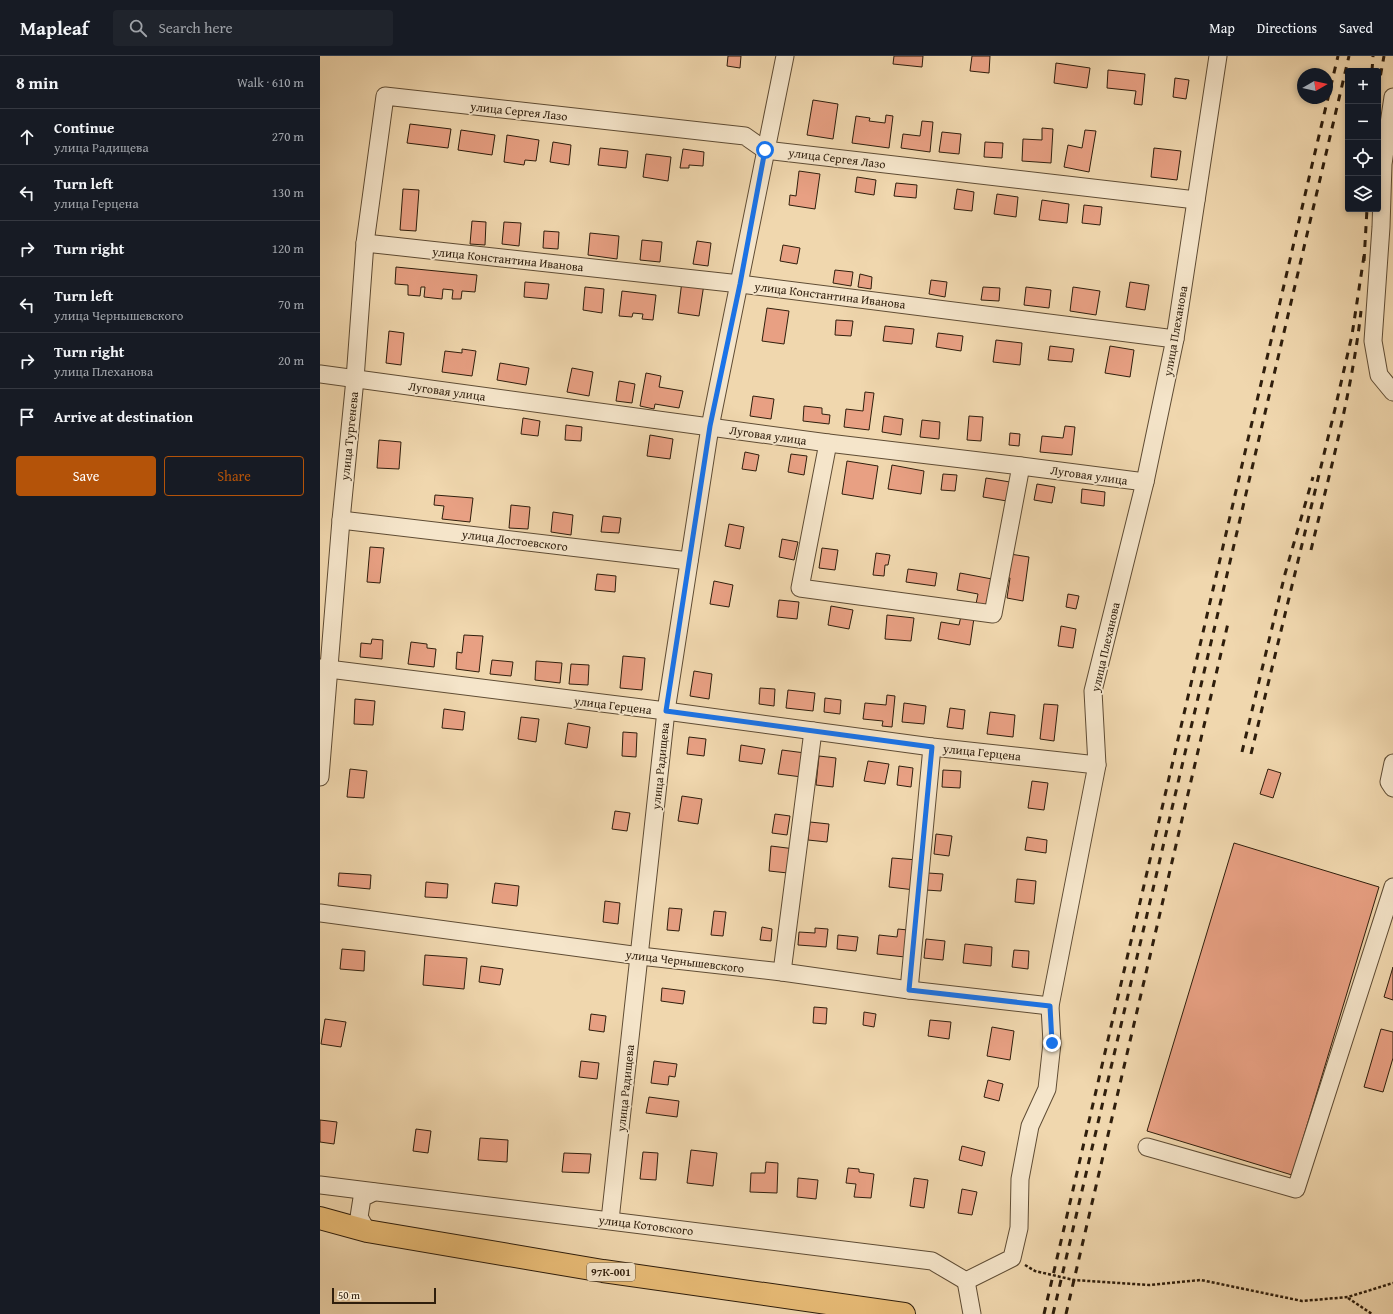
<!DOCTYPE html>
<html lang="en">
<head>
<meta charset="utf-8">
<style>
	body { margin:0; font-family:"Gentium Book Plus",serif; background:#20242c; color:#f1f3f6 }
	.controls { position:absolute; right:12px; top:12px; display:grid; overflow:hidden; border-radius:4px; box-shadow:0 2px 6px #0003 }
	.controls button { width:36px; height:36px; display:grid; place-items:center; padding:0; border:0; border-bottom:1px solid #363941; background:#171b24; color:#f1f3f6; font:20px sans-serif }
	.compass { position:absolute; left:977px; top:12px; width:36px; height:36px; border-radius:50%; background:#171b24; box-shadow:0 2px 6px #0003; rotate:81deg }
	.scale { position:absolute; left:12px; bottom:10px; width:104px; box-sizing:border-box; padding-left:4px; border:2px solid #2f1e0c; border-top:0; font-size:11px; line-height:14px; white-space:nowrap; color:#2f1e0c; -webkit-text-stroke:3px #f5e5ca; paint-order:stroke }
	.stop { position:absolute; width:12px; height:12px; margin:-9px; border:3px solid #1a73e8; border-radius:50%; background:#fff }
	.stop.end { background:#1a73e8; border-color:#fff; box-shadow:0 1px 4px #0008 }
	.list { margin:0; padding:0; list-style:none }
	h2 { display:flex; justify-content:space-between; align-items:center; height:52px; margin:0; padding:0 16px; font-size:17px }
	h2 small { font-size:13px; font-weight:400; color:#9ea1a6 }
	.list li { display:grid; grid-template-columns:26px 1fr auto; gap:12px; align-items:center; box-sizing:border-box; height:56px; padding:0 16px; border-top:1px solid #363941 }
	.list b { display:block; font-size:15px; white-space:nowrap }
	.list p { margin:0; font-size:13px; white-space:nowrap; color:#9ea1a6 }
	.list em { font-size:13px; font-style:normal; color:#9ea1a6 }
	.actions { display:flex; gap:8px; padding:12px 16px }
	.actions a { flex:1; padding:9px 0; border:1px solid #b45309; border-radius:4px; text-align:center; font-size:14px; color:#b45309 }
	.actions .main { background:#b45309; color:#fff }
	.icon { flex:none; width:22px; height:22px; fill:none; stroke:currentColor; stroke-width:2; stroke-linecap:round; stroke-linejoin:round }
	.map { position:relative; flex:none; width:1073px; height:1258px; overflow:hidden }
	header { display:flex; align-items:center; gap:24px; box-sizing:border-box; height:56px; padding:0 20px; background:#171b24; border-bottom:1px solid #363941 }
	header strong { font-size:19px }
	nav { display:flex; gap:22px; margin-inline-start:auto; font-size:14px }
	.search { width:280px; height:36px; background:#20242c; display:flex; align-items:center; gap:10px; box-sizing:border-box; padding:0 14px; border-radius:4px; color:#9ea1a6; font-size:15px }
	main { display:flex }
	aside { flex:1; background:#171b24 }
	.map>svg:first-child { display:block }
	.building { fill:#e8a083; stroke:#2f1e0c }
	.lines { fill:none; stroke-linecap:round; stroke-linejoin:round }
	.minor-casing { stroke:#5f4c34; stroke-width:19 }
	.major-casing { stroke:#2f1e0c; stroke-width:24 }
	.path { stroke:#2f1e0c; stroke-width:2.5; stroke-dasharray:3 2; stroke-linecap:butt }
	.minor { stroke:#f5e5ca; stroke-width:17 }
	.major { stroke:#e8bc77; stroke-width:22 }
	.rail { stroke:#2f1e0c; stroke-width:3; stroke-dasharray:7 7; stroke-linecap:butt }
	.route { stroke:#1a73e8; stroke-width:5 }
	.labels { text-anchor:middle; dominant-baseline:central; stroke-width:3.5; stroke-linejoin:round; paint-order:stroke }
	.shield { fill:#f5e5ca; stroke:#6a5a45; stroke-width:1 }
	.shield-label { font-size:11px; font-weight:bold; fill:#2f1e0c }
	.street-label { font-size:12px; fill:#2f1e0c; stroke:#f5e5ca }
</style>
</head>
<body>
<header>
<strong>Mapleaf</strong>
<div class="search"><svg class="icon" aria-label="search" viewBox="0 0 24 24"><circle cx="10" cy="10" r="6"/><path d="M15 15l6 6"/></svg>Search here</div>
<nav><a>Map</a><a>Directions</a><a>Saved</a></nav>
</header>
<main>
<aside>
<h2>8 min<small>Walk · 610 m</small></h2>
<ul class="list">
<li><svg class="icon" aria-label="ahead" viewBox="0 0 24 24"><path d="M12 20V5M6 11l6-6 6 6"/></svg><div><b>Continue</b><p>улица Радищева</p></div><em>270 m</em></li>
<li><svg class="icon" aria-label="left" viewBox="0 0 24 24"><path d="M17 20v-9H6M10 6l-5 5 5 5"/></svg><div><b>Turn left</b><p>улица Герцена</p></div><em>130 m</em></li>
<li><svg class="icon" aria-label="right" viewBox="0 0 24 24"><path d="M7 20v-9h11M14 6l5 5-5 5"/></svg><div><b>Turn right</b></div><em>120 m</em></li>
<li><svg class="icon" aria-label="left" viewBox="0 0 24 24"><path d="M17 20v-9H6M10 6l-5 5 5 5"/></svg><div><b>Turn left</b><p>улица Чернышевского</p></div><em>70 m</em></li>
<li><svg class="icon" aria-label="right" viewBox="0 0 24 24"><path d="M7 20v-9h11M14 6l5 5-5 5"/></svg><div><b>Turn right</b><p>улица Плеханова</p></div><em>20 m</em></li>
<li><svg class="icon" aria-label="arrive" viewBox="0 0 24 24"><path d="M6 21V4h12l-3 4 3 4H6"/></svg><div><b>Arrive at destination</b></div></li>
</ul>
<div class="actions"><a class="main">Save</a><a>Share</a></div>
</aside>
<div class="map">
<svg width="1073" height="1258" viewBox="0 0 1073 1258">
	<rect width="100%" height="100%" fill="#f0d7ae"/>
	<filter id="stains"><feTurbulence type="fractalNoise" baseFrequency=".005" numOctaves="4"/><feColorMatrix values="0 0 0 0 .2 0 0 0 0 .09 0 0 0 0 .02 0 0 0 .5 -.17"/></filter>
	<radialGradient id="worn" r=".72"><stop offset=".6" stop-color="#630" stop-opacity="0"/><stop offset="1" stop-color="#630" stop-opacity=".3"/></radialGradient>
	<!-- building -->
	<g class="building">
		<path d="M408,0H421L420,12L407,10Z"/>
		<path d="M574,0H603L602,11L573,8Z"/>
		<path d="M652,0H670L669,17L650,15Z"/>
		<path d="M736,7L770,12L767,32L734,27Z"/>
		<path d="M788,14L825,18L822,49L814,48L816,35L787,32Z"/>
		<path d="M855,22L869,24L866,43L853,41Z"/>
		<path d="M493,44L518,48L513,83L487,79Z"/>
		<path d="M566,59L573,60L569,92L532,87L536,60L550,62L549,65L565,67Z"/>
		<path d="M602,65L613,66L610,96L581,92L583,78L600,80Z"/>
		<path d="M90,68L131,73L128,92L87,87Z"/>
		<path d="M722,72L733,73L731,107L702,105L703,83L722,84Z"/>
		<path d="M141,74L175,79L172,99L138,94Z"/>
		<path d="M765,74L776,75L769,116L744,111L748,89L762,92Z"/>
		<path d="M622,76L641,78L639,98L619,96Z"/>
		<path d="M187,79L219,84L216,105L205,104L204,109L184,106Z"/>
		<path d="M233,86L251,89L249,109L230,106Z"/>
		<path d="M665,86L683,87L682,102L664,101Z"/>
		<path d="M280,92L308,95L306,112L278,109Z"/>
		<path d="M834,92L861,95L857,124L831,121Z"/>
		<path d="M363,93L384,96L383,110L369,109V112H360Z"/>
		<path d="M326,98L351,101L348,125L323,121Z"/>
		<path d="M479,115L500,118L495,153L469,149L470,139L476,140Z"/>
		<path d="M537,121L556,124L554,139L535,136Z"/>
		<path d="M576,127L597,129L596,142L574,140Z"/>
		<path d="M83,133L99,134L96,175L80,174Z"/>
		<path d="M637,133L654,136L652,155L634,153Z"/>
		<path d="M677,138L698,141L696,161L674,158Z"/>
		<path d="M722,144L749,148L747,167L719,164Z"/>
		<path d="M764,149L782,151L780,169L762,167Z"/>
		<path d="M152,165L166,166L165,189L150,188Z"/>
		<path d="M184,166L201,167L199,190L182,188Z"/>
		<path d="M224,175L239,176L238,193L223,192Z"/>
		<path d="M270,177L299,180L297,203L268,199Z"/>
		<path d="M322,184L342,186L340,206L320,204Z"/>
		<path d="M377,185L391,187L388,210L373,208Z"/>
		<path d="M463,189L480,192L477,208L460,205Z"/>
		<path d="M76,211L157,219L155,236L142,235L141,243H132L133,234L123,233L122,243L104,241L105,231H101L100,240L88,239V229L75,228Z"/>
		<path d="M515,214L533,216L531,230L513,227Z"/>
		<path d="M540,218L552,221L551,233L538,231Z"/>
		<path d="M611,224L627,226L625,241L609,238Z"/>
		<path d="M362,225L384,228L379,260L358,257Z"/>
		<path d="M205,226L229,228L227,243L204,241Z"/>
		<path d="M810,226L829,229L825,254L806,251Z"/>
		<path d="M265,231L284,233L282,257L263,254Z"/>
		<path d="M663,231L680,232L679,245L661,244Z"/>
		<path d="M706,231L731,234L729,252L704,249Z"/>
		<path d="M753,231L780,235L776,259L750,255Z"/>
		<path d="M302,235L336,239L333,264L322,263L323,258L313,257L312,261L299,260Z"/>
		<path d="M447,252L469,255L464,288L442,285Z"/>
		<path d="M516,264L533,265L531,280L515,279Z"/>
		<path d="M565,270L594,273L592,288L563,285Z"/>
		<path d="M69,275L84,277L81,309L66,307Z"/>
		<path d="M618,277L643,280L641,295L616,291Z"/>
		<path d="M676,284L702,287L700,309L673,306Z"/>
		<path d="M730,290L754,293L752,306L728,304Z"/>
		<path d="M790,290L814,294L810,321L785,317Z"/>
		<path d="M142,293L156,295L152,320L122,316L125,295L142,297Z"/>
		<path d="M180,307L209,312L206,329L177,324Z"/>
		<path d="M252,312L273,316L269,340L247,336Z"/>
		<path d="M326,317L341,320L339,331L363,335L359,352L335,348L334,353L320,350Z"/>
		<path d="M299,325L315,328L312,347L296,345Z"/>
		<path d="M545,336L554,337L549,374L524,371L526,353L543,355Z"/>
		<path d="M433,340L454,343L451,363L430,360Z"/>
		<path d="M484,350L502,352V358L510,359L509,368L483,365Z"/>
		<path d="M564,360L583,363L581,379L562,376Z"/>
		<path d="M649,360L663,361L661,385L647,384Z"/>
		<path d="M203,362L220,365L218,380L201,378Z"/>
		<path d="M602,364L620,366L619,383L600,381Z"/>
		<path d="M246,369L262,371L261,385L245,384Z"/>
		<path d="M745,370L755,371L752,399L720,396L722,380L743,382Z"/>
		<path d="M690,377L700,378L699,390L689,389Z"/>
		<path d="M330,379L353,383L350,403L327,400Z"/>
		<path d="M59,384L81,386L79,413L57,412Z"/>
		<path d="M425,396L439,399L436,415L422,413Z"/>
		<path d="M471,398L487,400L484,419L468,416Z"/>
		<path d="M527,405L558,410L553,443L522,438Z"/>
		<path d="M572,409L604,415L601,438L568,433Z"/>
		<path d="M623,418L637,419L635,435L621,434Z"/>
		<path d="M666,422L690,426L687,445L663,441Z"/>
		<path d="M717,428L735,431L732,447L714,444Z"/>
		<path d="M762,433L785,436L784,450L761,447Z"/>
		<path d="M115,439L153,442L150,466L122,463L124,450L114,449Z"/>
		<path d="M191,449L210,451L208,473L189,472Z"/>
		<path d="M233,456L253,459L251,479L231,476Z"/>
		<path d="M283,460L301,462L299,477L281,476Z"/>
		<path d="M409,468L424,471L420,493L405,490Z"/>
		<path d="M462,483L478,486L474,504L459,501Z"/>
		<path d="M50,491L64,492L60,527L47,526Z"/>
		<path d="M502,492L518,494L515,514L499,512Z"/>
		<path d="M556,497L570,499L568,509H565L564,520L553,519Z"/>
		<path d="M690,498L709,501L703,545L687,542L690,522L686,521Z"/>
		<path d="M588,513L617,517L615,530L586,526Z"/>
		<path d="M640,517L672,523L667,551L656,548L658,538L637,534Z"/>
		<path d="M277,518L296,520L295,536L275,534Z"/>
		<path d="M394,525L413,529L409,551L390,548Z"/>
		<path d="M748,538L759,540L756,553L746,551Z"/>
		<path d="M459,544L479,546L477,563L457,561Z"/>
		<path d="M511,550L533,554L529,573L508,569Z"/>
		<path d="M567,559L594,562L591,585L565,583Z"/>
		<path d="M641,560L654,562L650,589L618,583L621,566L639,569Z"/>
		<path d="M741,570L756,573L753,592L738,590Z"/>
		<path d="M144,579L163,580L159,616L136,613L137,596L142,597Z"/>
		<path d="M52,583L63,584L62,603L40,601L41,587L51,588Z"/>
		<path d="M91,586L107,588V592L116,593L114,611L88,608Z"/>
		<path d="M303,600L325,602L322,634L300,632Z"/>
		<path d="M172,604L193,606L191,620L170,618Z"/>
		<path d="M216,605L242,607L240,627L215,624Z"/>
		<path d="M251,608L269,609L268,629L249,628Z"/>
		<path d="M374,615L392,618L389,643L370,640Z"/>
		<path d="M440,632L455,633L454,650L439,648Z"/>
		<path d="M468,634L495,637L493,655L466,652Z"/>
		<path d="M567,639L575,640L572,671L562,670L563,665L543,663L545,647L566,649Z"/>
		<path d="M505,642L521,644L520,658L504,656Z"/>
		<path d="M35,643L55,645L53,669L34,668Z"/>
		<path d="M584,647L606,650L604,668L582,666Z"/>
		<path d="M724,648L738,649L734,685L720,683Z"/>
		<path d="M630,652L645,654L643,673L627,671Z"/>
		<path d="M124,653L145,656L143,674L122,672Z"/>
		<path d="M670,656L695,659L693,681L667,678Z"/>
		<path d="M201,661L219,663L216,686L198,683Z"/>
		<path d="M248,667L270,671L267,692L245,688Z"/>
		<path d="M303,676L317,677L316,701L302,700Z"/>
		<path d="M369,681L386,683L384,700L367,698Z"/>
		<path d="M421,689L445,693L442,708L419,705Z"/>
		<path d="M462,694L485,697L482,721L458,718Z"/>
		<path d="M499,700L516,702L513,731L496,729Z"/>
		<path d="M548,705L569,708L565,728L544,725Z"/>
		<path d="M579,710L593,712L591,731L577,729Z"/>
		<path d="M30,713L47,715L44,742L27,741Z"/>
		<path d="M948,713L961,717L953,742L940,738Z"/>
		<path d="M623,714L641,715L640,732L622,731Z"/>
		<path d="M712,725L728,727L724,754L708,752Z"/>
		<path d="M362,740L382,743L378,768L358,765Z"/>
		<path d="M295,755L310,757L307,775L292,773Z"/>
		<path d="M455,758L470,760L467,779L452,777Z"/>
		<path d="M490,766L509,768L507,786L488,784Z"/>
		<path d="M616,778L632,780L629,800L614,798Z"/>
		<path d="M707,781L727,784L726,797L705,794Z"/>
		<path d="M914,787L1059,831L972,1119L827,1075Z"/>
		<path d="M451,790L475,793L468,817L449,815Z"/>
		<path d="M572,802L598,804L595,834L569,831Z"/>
		<path d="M19,817L51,819L50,833L18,830Z"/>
		<path d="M608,817L623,818L621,835L606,834Z"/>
		<path d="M697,823L716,825L714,848L695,846Z"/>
		<path d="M106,826L128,828L127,842L105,841Z"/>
		<path d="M175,827L199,830L197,850L172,847Z"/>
		<path d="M285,845L300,847L298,868L283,866Z"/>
		<path d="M349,852L362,853L359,875L347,874Z"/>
		<path d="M394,855L406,856L403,880L391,879Z"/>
		<path d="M442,871L452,873L451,885L440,884Z"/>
		<path d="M495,872L508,873L506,891L478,889L479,876L495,877Z"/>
		<path d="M578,873L588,874L585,901L557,898L559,879L577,881Z"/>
		<path d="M518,879L538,881L536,895L517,893Z"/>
		<path d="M606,883L625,885L623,904L604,902Z"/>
		<path d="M645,888L672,891L671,910L643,907Z"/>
		<path d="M22,893L45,895L44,915L20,913Z"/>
		<path d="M694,894L709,895L708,913L692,911Z"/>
		<path d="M105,899L147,902L144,933L103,929Z"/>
		<path d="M161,910L183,913L180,929L159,926Z"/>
		<path d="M1073,911V944L1064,941Z"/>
		<path d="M342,932L365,935L363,948L341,945Z"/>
		<path d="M494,951L507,952L506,968L493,967Z"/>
		<path d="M544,956L556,958L554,971L543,969Z"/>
		<path d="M271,958L286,960L284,976L269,974Z"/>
		<path d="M5,963L26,966L21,991L1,988Z"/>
		<path d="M610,964L631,966L629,983L608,980Z"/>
		<path d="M672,971L694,975L690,1004L667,1000Z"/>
		<path d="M1061,973L1073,976V1002L1063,1036L1044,1031Z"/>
		<path d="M261,1005L279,1007L277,1023L259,1021Z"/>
		<path d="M334,1005L357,1008L355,1021L349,1020L348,1029L331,1027Z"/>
		<path d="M668,1024L683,1028L679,1045L664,1041Z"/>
		<path d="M329,1041L359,1045L357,1061L326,1057Z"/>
		<path d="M0,1064L17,1066L14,1088L0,1086Z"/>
		<path d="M96,1073L111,1075L108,1097L93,1095Z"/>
		<path d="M160,1082L188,1084L187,1106L158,1104Z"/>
		<path d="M642,1090L665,1096L662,1110L639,1104Z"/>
		<path d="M371,1094L397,1097L393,1130L367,1127Z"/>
		<path d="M323,1096L338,1097L336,1124L320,1123Z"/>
		<path d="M244,1097L271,1098L269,1117L242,1116Z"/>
		<path d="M446,1106L458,1107L457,1137L430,1136L431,1117H445Z"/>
		<path d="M528,1112L539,1113V1116L554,1118L551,1142L534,1141L536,1128L526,1127Z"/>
		<path d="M478,1122L498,1124L496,1143L477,1141Z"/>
		<path d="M594,1122L608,1124L604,1152L590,1150Z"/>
		<path d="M642,1133L657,1136L652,1159L638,1157Z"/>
	</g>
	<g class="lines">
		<!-- minor casing -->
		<g class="minor-casing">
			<g id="minor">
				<path d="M1073,41L1063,108L1061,171L1053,285L1059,319L1073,336"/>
				<path d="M45,187L420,228L855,283"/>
				<path d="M0,318L508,387L701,410L825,426"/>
				<path d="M508,387L480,532L673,558L701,410"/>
				<path d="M21,464L369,505"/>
				<path d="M0,612L346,655L612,691L777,709"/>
				<path d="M1073,707L1069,726L1073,732"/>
				<path d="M0,721L21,464L35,323L45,187L65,40L425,80L445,94L876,144"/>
				<path d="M0,857L320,900L462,916L589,934L730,950"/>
				<path d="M462,916L493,675"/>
				<path d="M589,934L612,691"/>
				<path d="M827,1091L976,1133L1073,831"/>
				<path d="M0,1129L612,1205L646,1225"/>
				<path d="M290,1164L346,655L390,371L465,0"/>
				<path d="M47,1175L39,1161L42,1142L54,1136"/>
				<path d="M646,1225L692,1202L699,1172L700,1123L710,1070L727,1033L732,987L730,950L777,709L773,635L825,426L855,283L898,0"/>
				<path d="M646,1225L652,1258"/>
			</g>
		</g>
		<!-- major casing -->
		<g class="major-casing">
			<path id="major" d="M0,1162L47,1175L283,1215L584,1258"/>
		</g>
		<!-- path -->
		<g class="path">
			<path d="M705,1209L715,1215L754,1224L829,1229L881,1224L982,1245L1028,1241L1073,1227"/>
			<path d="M1028,1242L1052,1258"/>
		</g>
		<!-- minor -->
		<use href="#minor" class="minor"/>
		<!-- major -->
		<use href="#major" class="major"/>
		<!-- rail -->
		<g class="rail">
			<path d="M1052,15L1053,0"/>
			<path d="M1058,33L1064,0"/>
			<path d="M1044,205L1047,153"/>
			<path d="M991,494C1010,415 1032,336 1041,255"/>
			<path d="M922,696L965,518L993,421"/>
			<path d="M931,698L1015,353L1032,279L1044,200"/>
			<path d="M724,1258L992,109L1018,0"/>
			<path d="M733,1258L1029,0"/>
			<path d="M746,1258L909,563"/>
		</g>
	</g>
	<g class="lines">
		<!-- route -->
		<path class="route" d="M445,94L420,228L390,370L346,655L612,691L589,934L730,950L732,987"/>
	</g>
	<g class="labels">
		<!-- shield labels -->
		<rect class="shield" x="267" y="1207" width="48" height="18" rx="3"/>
		<g class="shield-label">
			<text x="291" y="1216">97К-001</text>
		</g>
		<!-- street labels -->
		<g class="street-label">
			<text transform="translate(199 55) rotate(6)">улица Сергея Лазо</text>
			<text transform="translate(517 102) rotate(7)">улица Сергея Лазо</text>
			<text transform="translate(188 203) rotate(6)">улица Константина Иванова</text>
			<text transform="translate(510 239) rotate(7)">улица Константина Иванова</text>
			<text transform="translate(855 275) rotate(-80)">улица Плеханова</text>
			<text transform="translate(127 335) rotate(8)">Луговая улица</text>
			<text transform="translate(448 379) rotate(8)">Луговая улица</text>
			<text transform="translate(29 380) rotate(-84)">улица Тургенева</text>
			<text transform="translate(769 419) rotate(8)">Луговая улица</text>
			<text transform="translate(195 484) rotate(7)">улица Достоевского</text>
			<text transform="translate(785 591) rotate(-77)">улица Плеханова</text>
			<text transform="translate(293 649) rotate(7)">улица Герцена</text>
			<text transform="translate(662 696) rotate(6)">улица Герцена</text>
			<text transform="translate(340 710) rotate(-84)">улица Радищева</text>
			<text transform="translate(365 905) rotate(7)">улица Чернышевского</text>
			<text transform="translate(305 1032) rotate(-84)">улица Радищева</text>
			<text transform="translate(326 1169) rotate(7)">улица Котовского</text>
		</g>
	</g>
	<rect width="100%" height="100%" filter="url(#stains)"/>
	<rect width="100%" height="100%" fill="url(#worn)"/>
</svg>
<div class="controls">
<button>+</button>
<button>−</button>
<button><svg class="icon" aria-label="locate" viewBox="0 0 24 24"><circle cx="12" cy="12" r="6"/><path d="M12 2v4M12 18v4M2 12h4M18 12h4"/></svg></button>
<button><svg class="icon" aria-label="layers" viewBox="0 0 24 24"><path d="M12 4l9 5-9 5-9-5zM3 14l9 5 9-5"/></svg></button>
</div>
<svg class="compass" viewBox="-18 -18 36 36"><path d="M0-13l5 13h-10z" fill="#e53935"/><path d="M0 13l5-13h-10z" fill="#9ea1a6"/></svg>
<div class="scale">50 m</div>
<div class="stop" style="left:445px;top:94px"></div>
<div class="stop end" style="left:732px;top:987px"></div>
</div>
</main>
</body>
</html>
